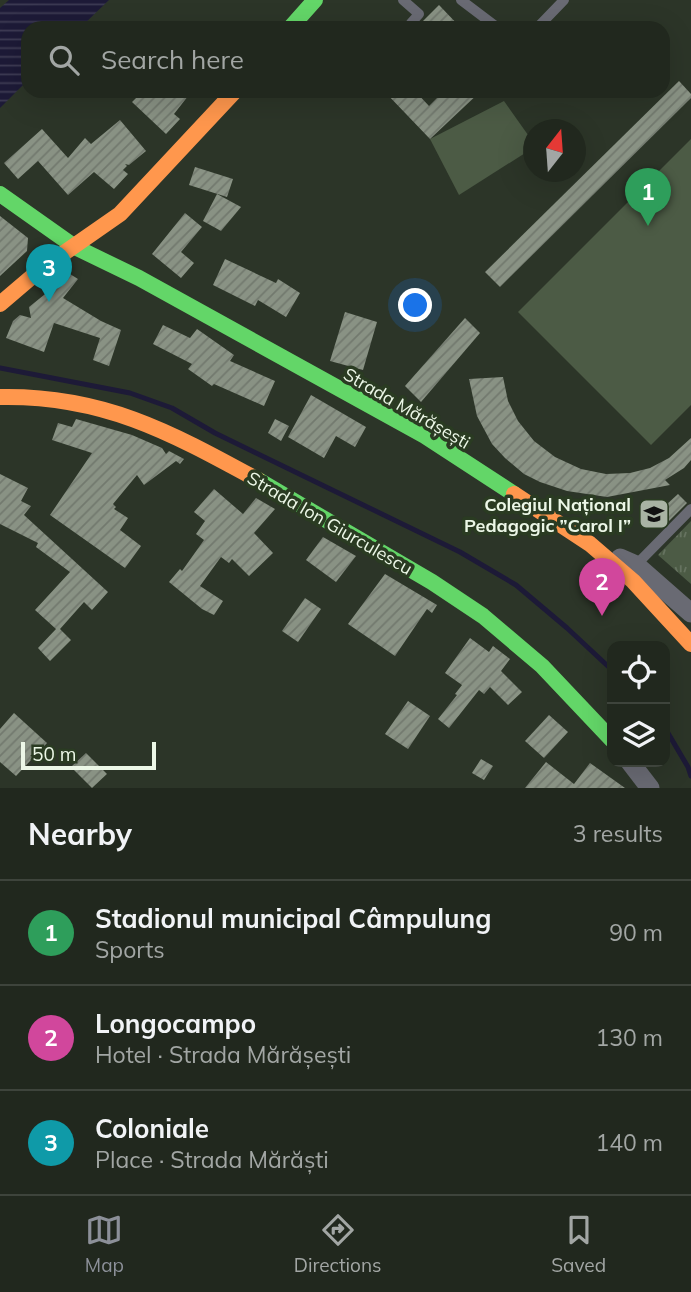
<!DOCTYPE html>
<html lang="en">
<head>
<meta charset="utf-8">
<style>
	body { margin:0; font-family:Mulish,sans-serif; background:#293027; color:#f1f3f6 }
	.controls { position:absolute; right:21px; bottom:21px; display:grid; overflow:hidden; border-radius:14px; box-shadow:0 7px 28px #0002 }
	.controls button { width:63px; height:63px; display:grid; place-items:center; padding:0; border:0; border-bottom:2px solid #3e443c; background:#21281e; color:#f1f3f6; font:35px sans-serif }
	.compass { position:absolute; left:523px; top:119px; width:63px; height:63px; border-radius:50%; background:#21281e; box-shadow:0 7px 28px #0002; rotate:17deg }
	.scale { position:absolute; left:21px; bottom:18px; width:135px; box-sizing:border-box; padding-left:7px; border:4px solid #ecf7e7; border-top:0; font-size:19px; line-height:24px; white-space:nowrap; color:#ecf7e7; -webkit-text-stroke:5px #2a3b22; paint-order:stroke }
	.you { position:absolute; left:416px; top:306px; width:24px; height:24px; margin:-18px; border:5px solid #fff; border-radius:50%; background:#1a73e8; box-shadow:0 0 0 10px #1a73e833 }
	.badge { display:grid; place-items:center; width:46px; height:46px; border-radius:50%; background:#8c9099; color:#fff; font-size:23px; font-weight:700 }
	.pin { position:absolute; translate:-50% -58px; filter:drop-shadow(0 2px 4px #0008) }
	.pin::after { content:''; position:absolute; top:37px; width:24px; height:21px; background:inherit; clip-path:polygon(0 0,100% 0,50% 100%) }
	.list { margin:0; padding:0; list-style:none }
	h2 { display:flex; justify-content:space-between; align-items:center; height:91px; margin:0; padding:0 28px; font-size:30px }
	h2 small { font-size:23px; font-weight:400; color:#a2a6a4 }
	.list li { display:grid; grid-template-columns:46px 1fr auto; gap:21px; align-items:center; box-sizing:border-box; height:105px; padding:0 28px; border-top:2px solid #3e443c }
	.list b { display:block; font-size:26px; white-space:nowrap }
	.list p { margin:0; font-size:23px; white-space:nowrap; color:#a2a6a4 }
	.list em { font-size:23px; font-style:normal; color:#a2a6a4 }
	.icon { flex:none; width:38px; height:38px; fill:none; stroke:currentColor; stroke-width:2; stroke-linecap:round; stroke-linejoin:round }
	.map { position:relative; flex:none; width:691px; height:788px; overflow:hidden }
	.search { position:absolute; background:#21281e; box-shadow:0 7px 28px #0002; left:21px; right:21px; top:21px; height:77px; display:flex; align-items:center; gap:18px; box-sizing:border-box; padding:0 24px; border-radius:21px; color:#a2a6a4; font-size:26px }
	.sheet { height:406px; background:#21281e }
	nav { display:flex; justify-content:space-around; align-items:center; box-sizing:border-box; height:98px; border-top:2px solid #3e443c; background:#21281e; font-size:19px; color:#a2a6a4 }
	nav a { display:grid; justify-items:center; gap:4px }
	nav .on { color:#8c9099 }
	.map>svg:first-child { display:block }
	.green { fill:#4c5b45 }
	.park { fill:url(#park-tufts) }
	.water { fill:url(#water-rules) }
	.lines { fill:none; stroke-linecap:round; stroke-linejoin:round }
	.stream { stroke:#1d1a37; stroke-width:5 }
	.building { fill:url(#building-hatch) }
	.lane { stroke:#696a73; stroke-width:10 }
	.street { stroke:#696a73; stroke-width:19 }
	.fast { stroke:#63d668; stroke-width:16 }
	.slow { stroke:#ff974d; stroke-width:16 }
	.labels { text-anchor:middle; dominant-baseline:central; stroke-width:7; stroke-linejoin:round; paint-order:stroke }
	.street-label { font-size:18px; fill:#ecf7e7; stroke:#2a3b22 }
	.poi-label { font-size:18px; font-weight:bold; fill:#ecf7e7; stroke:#2a3b22; text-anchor:end }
</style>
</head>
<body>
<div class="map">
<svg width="691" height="788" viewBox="0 0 691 788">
	<defs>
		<pattern id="park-tufts" width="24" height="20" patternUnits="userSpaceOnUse" patternTransform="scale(1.75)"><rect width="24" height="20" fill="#4c5b45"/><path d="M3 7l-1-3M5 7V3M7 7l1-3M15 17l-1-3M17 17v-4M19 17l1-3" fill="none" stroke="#667360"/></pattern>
		<pattern id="water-rules" width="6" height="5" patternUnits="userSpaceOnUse" patternTransform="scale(1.75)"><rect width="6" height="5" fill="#1d1a37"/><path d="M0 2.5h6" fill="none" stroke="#3e3c54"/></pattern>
		<pattern id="building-hatch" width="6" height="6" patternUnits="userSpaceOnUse" patternTransform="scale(1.75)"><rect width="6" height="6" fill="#899284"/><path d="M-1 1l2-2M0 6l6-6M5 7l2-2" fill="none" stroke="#72796e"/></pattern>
	</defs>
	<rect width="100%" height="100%" fill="#2c3528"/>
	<!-- green -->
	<g class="green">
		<path d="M504,101L533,142V148L459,195L430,139Z"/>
		<path d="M691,139V405L651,445L518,312Z"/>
	</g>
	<!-- park -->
	<path class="park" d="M691,521V584L658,555Z"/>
	<!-- water -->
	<path class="water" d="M9,0H109L80,28H28V80L0,108V8Z"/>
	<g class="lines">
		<!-- stream -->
		<g class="stream">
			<path d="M0,368L130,393L172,408L215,433L460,552L516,585L567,628L612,670"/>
			<path d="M665,728L688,767L691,776"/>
		</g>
	</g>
	<!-- building -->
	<g class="building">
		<path d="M439,5L461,28H423L421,23Z"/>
		<path d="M679,81L691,94V98L500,287L485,272Z"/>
		<path d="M143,91H192L174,114L180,119L166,134L132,102Z"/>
		<path d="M384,91H415L429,106L444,91H481L430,139Z"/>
		<path d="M120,120L146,151L129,165L125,164L127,166L123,170L128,174L114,189L94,172L68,195L38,161L18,179L4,163L42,129L68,158L85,138L91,144Z"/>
		<path d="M195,167L233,179L227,197L189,185Z"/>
		<path d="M217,194L241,207L221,231L203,221Z"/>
		<path d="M185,213L202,227L181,252L194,263L181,278L152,254Z"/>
		<path d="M0,216L28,238L27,251L0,276Z"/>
		<path d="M225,259L276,283L278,279L300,293L286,317L258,300L255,306L213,285Z"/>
		<path d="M70,274L78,279L63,298L101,321L121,330L109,366L93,360L100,338L54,323L44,352L6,338L13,321L20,315L31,318L29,307Z"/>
		<path d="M345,312L377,322L363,370L330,361Z"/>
		<path d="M465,318L480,333L421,402L405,386Z"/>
		<path d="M163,325L190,338L197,329L234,355L230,361L275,381L264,406L214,384L212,386L188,369L192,364L153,344Z"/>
		<path d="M503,377L508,401L518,421L534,441L555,457L581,469L606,474L630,473L650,468L669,458L691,438V460L684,468L665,480L670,485L607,497L567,491L540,482L524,474L505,458L492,444L477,416L469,379Z"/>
		<path d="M311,395L366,427L355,447L336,436L324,458L288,437Z"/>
		<path d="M76,419L132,435L162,448L166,454L169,451L184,459L180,464L176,461L144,485L137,475L113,504L116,507L114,509L128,518L120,530L141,546L125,568L50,515L92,453L52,440L58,423L72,427Z"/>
		<path d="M275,419L289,426L281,441L268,433Z"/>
		<path d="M0,474L28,488L21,501L31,506L24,515L108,592L92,610L84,602L60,629L71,640L50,661L38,648L56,629L35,610L70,572L36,547L38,543L0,524Z"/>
		<path d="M214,489L243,514L256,498L275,509L254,533L273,553L249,576L232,559L229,563L221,557L200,586L223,601L214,615L202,609L169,582L180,569L182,571L204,540L196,534L205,521L194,512Z"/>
		<path d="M678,494L687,503L663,527L653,517Z"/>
		<path d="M323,537L356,556L336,582L306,560Z"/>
		<path d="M385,574L437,605L432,613L427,609L395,656L348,624Z"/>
		<path d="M305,598L321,609L298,642L282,631Z"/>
		<path d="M470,638L489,652L493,646L510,659L501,671L522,692L508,705L490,687L484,694L479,690L449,728L438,719L457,695L455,694L462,685L445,673Z"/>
		<path d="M408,701L430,716L408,749L385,734Z"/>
		<path d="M14,713L47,743L16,776L0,762V729Z"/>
		<path d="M549,715L568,732L544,758L525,741Z"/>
		<path d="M86,753L107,774L92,788L71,767Z"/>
		<path d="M481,759L493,766L484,780L472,773Z"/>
		<path d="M546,762L574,784L590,763L625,788H525Z"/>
	</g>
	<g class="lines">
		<!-- lane -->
		<g class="lane">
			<path d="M403,0L419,14L411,23L416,28"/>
			<path d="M461,0L498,28"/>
			<path d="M537,28L564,0"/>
			<path d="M636,565L691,509"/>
		</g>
		<!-- street -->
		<g class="street">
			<path d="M620,558L636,565L691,613"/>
			<path d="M630,762L650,788"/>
		</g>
		<!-- fast -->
		<g class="fast">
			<path d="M290,28L315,0"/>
			<path d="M0,194L75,247"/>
			<path d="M75,247L139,278L425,436L514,494"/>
			<path d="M258,480L432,582L483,616L542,666L612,740"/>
		</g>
		<!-- slow -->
		<g class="slow">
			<path d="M0,304L41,269L120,214L235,91"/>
			<path d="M0,397C103,395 170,432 258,480"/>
			<path d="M514,494L590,544L633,581L691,644"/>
		</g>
	</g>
	<!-- icons -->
	<defs>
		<g id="university-square" transform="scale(1.575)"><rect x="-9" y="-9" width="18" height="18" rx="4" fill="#a9b3a4" stroke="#2a3b22"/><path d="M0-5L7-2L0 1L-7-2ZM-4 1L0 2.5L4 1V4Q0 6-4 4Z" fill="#111"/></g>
	</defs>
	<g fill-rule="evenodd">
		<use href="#university-square" x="654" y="514"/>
	</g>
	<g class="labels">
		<!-- street labels -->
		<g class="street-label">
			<text transform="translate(407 408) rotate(30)">Strada Mărășești</text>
			<text transform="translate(330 523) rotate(30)">Strada Ion Giurculescu</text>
		</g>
		<!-- poi labels -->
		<g class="poi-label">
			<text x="631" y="504">Colegiul Național<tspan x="631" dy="21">Pedagogic ”Carol I”</tspan></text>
		</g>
	</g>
</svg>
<div class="controls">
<button><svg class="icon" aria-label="locate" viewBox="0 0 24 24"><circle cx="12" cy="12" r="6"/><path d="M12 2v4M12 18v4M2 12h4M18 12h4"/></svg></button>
<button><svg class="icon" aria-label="layers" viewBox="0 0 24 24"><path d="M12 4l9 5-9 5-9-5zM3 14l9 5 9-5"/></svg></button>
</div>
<svg class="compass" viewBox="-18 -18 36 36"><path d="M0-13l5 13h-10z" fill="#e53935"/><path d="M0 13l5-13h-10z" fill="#a2a6a4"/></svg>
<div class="scale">50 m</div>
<div class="you"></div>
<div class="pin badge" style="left:648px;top:226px;background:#2e9e5b">1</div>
<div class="pin badge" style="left:602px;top:616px;background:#d1479c">2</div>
<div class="pin badge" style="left:49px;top:302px;background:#0f9aa8">3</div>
<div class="search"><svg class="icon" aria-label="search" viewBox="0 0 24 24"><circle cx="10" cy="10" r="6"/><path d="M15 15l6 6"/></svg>Search here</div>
</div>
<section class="sheet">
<h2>Nearby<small>3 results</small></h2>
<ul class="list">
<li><span class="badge" style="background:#2e9e5b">1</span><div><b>Stadionul municipal Câmpulung</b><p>Sports</p></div><em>90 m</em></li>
<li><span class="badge" style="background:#d1479c">2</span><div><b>Longocampo</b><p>Hotel · Strada Mărășești</p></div><em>130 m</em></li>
<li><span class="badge" style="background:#0f9aa8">3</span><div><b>Coloniale</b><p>Place · Strada Mărăști</p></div><em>140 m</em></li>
</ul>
</section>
<nav>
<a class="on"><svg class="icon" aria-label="map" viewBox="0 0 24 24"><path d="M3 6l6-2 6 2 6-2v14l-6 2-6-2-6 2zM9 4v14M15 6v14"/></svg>Map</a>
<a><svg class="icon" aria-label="directions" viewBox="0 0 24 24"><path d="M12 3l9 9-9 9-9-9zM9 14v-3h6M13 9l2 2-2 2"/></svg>Directions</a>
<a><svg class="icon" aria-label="saved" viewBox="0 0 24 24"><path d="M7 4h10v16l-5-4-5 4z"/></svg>Saved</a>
</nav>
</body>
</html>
